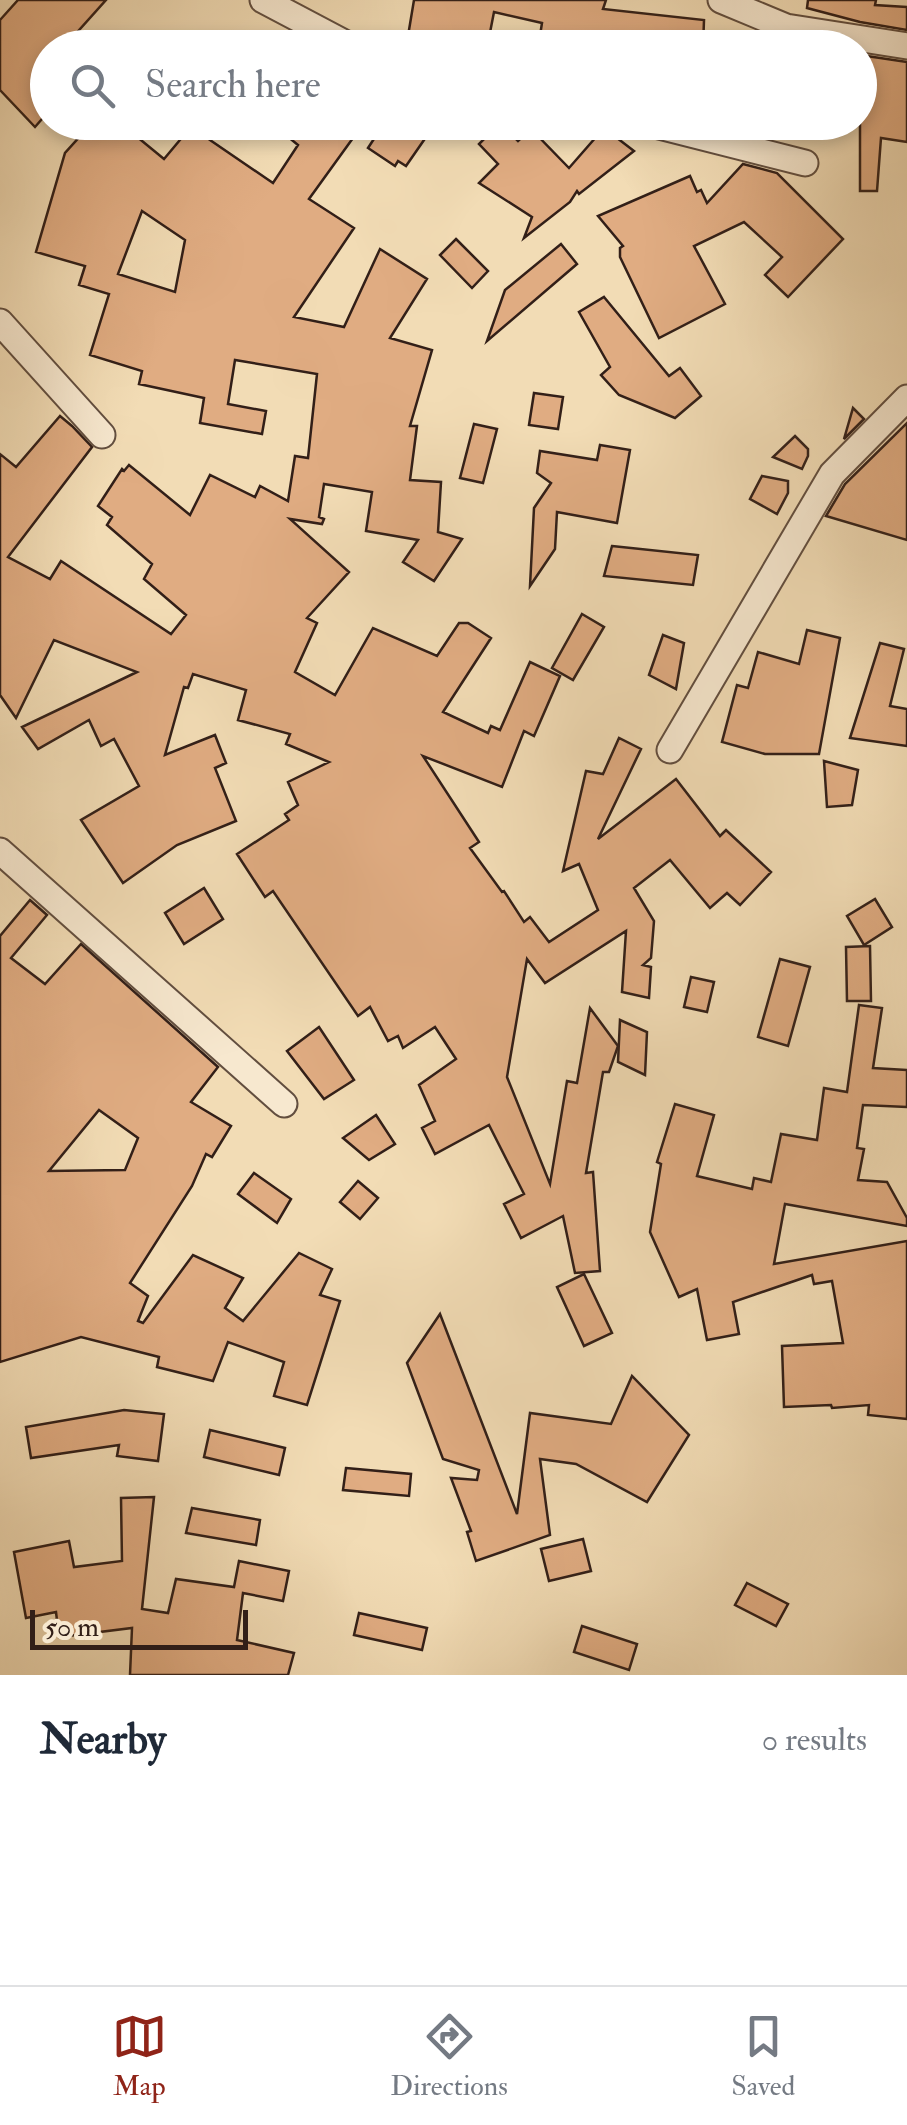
<!DOCTYPE html>
<html lang="en">
<head>
<meta charset="utf-8">
<style>
	body { margin:0; font-family:"IM FELL Double Pica",serif; background:#f2f2f3; color:#1f2937 }
	.scale { position:absolute; left:30px; bottom:25px; width:218px; box-sizing:border-box; padding-left:10px; border:5px solid #321f18; border-top:0; font-size:28px; line-height:35px; white-space:nowrap; color:#321f18; -webkit-text-stroke:8px #f7e8cf; paint-order:stroke }
	.list { margin:0; padding:0; list-style:none }
	h2 { display:flex; justify-content:space-between; align-items:center; height:130px; margin:0; padding:0 40px; font-size:42px }
	h2 small { font-size:32px; font-weight:400; color:#747a83 }
	.icon { flex:none; width:55px; height:55px; fill:none; stroke:currentColor; stroke-width:2; stroke-linecap:round; stroke-linejoin:round }
	.map { position:relative; flex:none; width:907px; height:1675px; overflow:hidden }
	.search { position:absolute; background:#fff; box-shadow:0 5px 15px #0003; left:30px; right:30px; top:30px; height:110px; display:flex; align-items:center; gap:25px; box-sizing:border-box; padding:0 35px; border-radius:55px; color:#747a83; font-size:38px }
	.sheet { height:310px; background:#fff }
	nav { display:flex; justify-content:space-around; align-items:center; box-sizing:border-box; height:140px; border-top:2px solid #e0e1e3; background:#fff; font-size:28px; color:#747a83 }
	nav a { display:grid; justify-items:center; gap:5px }
	nav .on { color:#8f2418 }
	.map>svg:first-child { display:block }
	.building { fill:#e0ac82; stroke:#321f18; stroke-width:2.5; fill-rule:evenodd }
	.lines { fill:none; stroke-linecap:round; stroke-linejoin:round }
	.minor-casing { stroke:#624e3f; stroke-width:29 }
	.minor { stroke:#f7e8cf; stroke-width:25 }
</style>
</head>
<body>
<div class="map">
<svg width="907" height="1675" viewBox="0 0 907 1675">
	<rect width="100%" height="100%" fill="#f2dcb5"/>
	<filter id="stains"><feTurbulence type="fractalNoise" baseFrequency=".002" numOctaves="4"/><feColorMatrix values="0 0 0 0 .2 0 0 0 0 .09 0 0 0 0 .02 0 0 0 .5 -.17"/></filter>
	<radialGradient id="worn" r=".72"><stop offset=".6" stop-color="#630" stop-opacity="0"/><stop offset="1" stop-color="#630" stop-opacity=".3"/></radialGradient>
	<!-- building -->
	<g class="building">
		<path d="M18,0H106L63,48H48V82L36,93L48,105V112L35,127L0,90V20Z"/>
		<path d="M414,0H606L603,9L704,20L703,48H555L556,44L539,42L542,23L494,12L487,48H436L437,41L408,36Z"/>
		<path d="M808,0H876L875,5L907,7V30L860,22L807,8Z"/>
		<path d="M860,55L907,62V142L881,138L877,191H860Z"/>
		<path d="M93,122H119L164,159L195,122H225L210,140L273,183L298,145L270,122H331L353,138L309,199L354,228L294,317L344,327L380,249L427,279L390,338L432,350L410,426H417L410,480L441,482L438,532L462,539L434,581L403,562L418,540L366,531L372,492L324,484L319,517L324,519L322,524L290,519L349,572L307,618L317,623L295,672L335,695L373,628L437,656L459,623H468L491,638L443,712L488,733L491,726L500,730L530,662L560,676L534,736L524,731L502,787L423,756L479,842L470,848L502,892L504,891L524,922L530,917L549,942L598,910L579,864L563,871L586,771L603,774L619,738L641,749L598,839L676,779L720,836L726,830L771,872L740,905L727,893L710,908L670,860L634,888L654,921L651,958L643,965L651,967L649,998L622,992L626,931L545,983L527,959L507,1077L550,1184L567,1081L577,1083L590,1008L618,1046L609,1072H603L586,1173L593,1172L600,1271L575,1273L563,1216L521,1238L504,1204L524,1194L489,1125L435,1154L422,1128L435,1121L419,1085L456,1059L435,1027L403,1048L398,1036L388,1041L370,1007L358,1016L273,891L265,897L237,854L289,820L285,814L298,805L288,782L329,762L286,744L290,734L238,720L246,690L193,674L188,688L184,687L165,755L215,735L226,763L215,768L236,821L177,845L123,883L81,820L139,786L114,739L101,746L89,720L38,749L22,727L137,672L54,640L16,718L0,695V454L16,467L60,416L72,426L92,447L8,557L50,579L61,561L171,634L186,615L144,579L152,564L107,525L112,517L98,506L122,469L124,471L129,465L190,515L210,475L255,497L260,486L288,501L295,456L308,458L317,374L235,360L228,404L266,411L262,434L200,423L204,398L139,384L142,371L90,355L109,294L79,285L85,266L36,252L65,153ZM142,211L185,240L175,292L118,274Z"/>
		<path d="M385,122H398L424,140L406,166L398,161L395,166L368,148Z"/>
		<path d="M500,123L518,141L531,129L569,168L604,128L634,151L579,194L577,191L570,202L524,238L532,217L479,183L498,164L479,144Z"/>
		<path d="M743,164L777,173L843,239L788,297L765,275L782,257L744,222L694,246L725,304L659,338L620,257V248L623,246L598,216L690,176L697,192L701,190L707,203Z"/>
		<path d="M456,239L488,271L472,288L440,255Z"/>
		<path d="M561,244L577,264L487,341L505,290Z"/>
		<path d="M604,297L669,376L680,368L701,396L675,418L619,395L601,375L610,367L579,312Z"/>
		<path d="M534,393L563,397L558,429L529,425Z"/>
		<path d="M853,408L864,419L844,439Z"/>
		<path d="M907,423V540L826,516L845,484Z"/>
		<path d="M474,424L497,429L483,483L460,478Z"/>
		<path d="M795,436L808,449V456L802,469L773,457Z"/>
		<path d="M600,445L630,450L617,523L557,512L555,549L530,586L534,508L551,483L537,473L540,451L597,460Z"/>
		<path d="M762,476L788,481V493L777,514L750,499Z"/>
		<path d="M612,546L698,555L693,585L604,576Z"/>
		<path d="M582,614L604,627L573,680L552,668Z"/>
		<path d="M807,630L840,638L819,754H765L722,742L737,685L748,688L758,652L799,664Z"/>
		<path d="M663,635L684,643L676,689L649,675Z"/>
		<path d="M880,643L904,649L890,706L907,709V746L850,738Z"/>
		<path d="M824,761L858,770L852,805L827,807Z"/>
		<path d="M204,888L223,919L184,944L165,913Z"/>
		<path d="M875,899L892,927L864,945L847,916Z"/>
		<path d="M30,900L47,915L11,958L45,984L81,944L218,1067L191,1102L231,1126L212,1157L206,1154L192,1186L130,1283L148,1296L138,1321L143,1323L193,1255L243,1278L225,1308L243,1321L299,1253L332,1269L320,1295L340,1301L307,1405L274,1396L284,1362L228,1342L213,1381L157,1367L159,1357L81,1337L0,1362V936ZM99,1110L138,1138L125,1170L49,1171Z"/>
		<path d="M870,946L871,1001H847L846,947Z"/>
		<path d="M780,959L810,967L788,1046L758,1037Z"/>
		<path d="M691,977L714,982L707,1012L684,1007Z"/>
		<path d="M859,1005L882,1008L873,1068L907,1070V1107L863,1105L857,1148L864,1149L858,1180L887,1182L907,1218V1226L785,1204L774,1264L907,1241V1419L868,1415L869,1405L832,1408L831,1405L784,1407L782,1346L843,1343L832,1281L814,1284L812,1275L733,1302L739,1334L707,1340L697,1289L679,1297L650,1232L661,1164L657,1162L675,1104L714,1115L697,1176L752,1189L754,1178L771,1182L781,1134L817,1140L824,1088L847,1092Z"/>
		<path d="M620,1020L647,1032L645,1075L618,1062Z"/>
		<path d="M319,1027L354,1080L324,1099L287,1051Z"/>
		<path d="M376,1115L395,1144L369,1160L343,1138Z"/>
		<path d="M254,1173L291,1199L277,1223L238,1194Z"/>
		<path d="M358,1181L378,1198L360,1219L340,1202Z"/>
		<path d="M584,1274L612,1333L584,1346L557,1287Z"/>
		<path d="M440,1314L517,1514L530,1413L611,1424L632,1376L689,1435L647,1502L576,1464L540,1459L550,1535L476,1561L467,1532L471,1531L451,1478L477,1480L479,1470L443,1459L407,1363Z"/>
		<path d="M124,1410L164,1414L158,1461L117,1456L119,1445L31,1458L26,1427Z"/>
		<path d="M210,1430L285,1448L279,1475L204,1457Z"/>
		<path d="M346,1468L411,1474L409,1496L343,1490Z"/>
		<path d="M154,1497L142,1609L168,1613L176,1579L234,1587L239,1561L289,1571L283,1601L243,1593L237,1640L294,1653L288,1675H130L132,1628L59,1637L56,1612L26,1618L14,1552L69,1541L74,1567L122,1561L121,1498Z"/>
		<path d="M192,1508L260,1520L256,1545L186,1533Z"/>
		<path d="M583,1539L591,1571L549,1581L541,1549Z"/>
		<path d="M747,1583L788,1604L776,1626L735,1605Z"/>
		<path d="M359,1613L427,1628L422,1650L354,1635Z"/>
		<path d="M582,1626L637,1644L629,1670L574,1652Z"/>
	</g>
	<g class="lines">
		<!-- minor casing -->
		<g class="minor-casing">
			<g id="minor">
				<path d="M263,0L354,48"/>
				<path d="M721,0L786,27L907,46"/>
				<path d="M643,122L805,163"/>
				<path d="M0,322L102,435"/>
				<path d="M670,750L832,474L907,398"/>
				<path d="M0,851L284,1104"/>
			</g>
		</g>
		<!-- minor -->
		<use href="#minor" class="minor"/>
	</g>
	<rect width="100%" height="100%" filter="url(#stains)"/>
	<rect width="100%" height="100%" fill="url(#worn)"/>
</svg>
<div class="scale">50 m</div>
<div class="search"><svg class="icon" aria-label="search" viewBox="0 0 24 24"><circle cx="10" cy="10" r="6"/><path d="M15 15l6 6"/></svg>Search here</div>
</div>
<section class="sheet">
<h2>Nearby<small>0 results</small></h2>
<ul class="list">
</ul>
</section>
<nav>
<a class="on"><svg class="icon" aria-label="map" viewBox="0 0 24 24"><path d="M3 6l6-2 6 2 6-2v14l-6 2-6-2-6 2zM9 4v14M15 6v14"/></svg>Map</a>
<a><svg class="icon" aria-label="directions" viewBox="0 0 24 24"><path d="M12 3l9 9-9 9-9-9zM9 14v-3h6M13 9l2 2-2 2"/></svg>Directions</a>
<a><svg class="icon" aria-label="saved" viewBox="0 0 24 24"><path d="M7 4h10v16l-5-4-5 4z"/></svg>Saved</a>
</nav>
</body>
</html>
